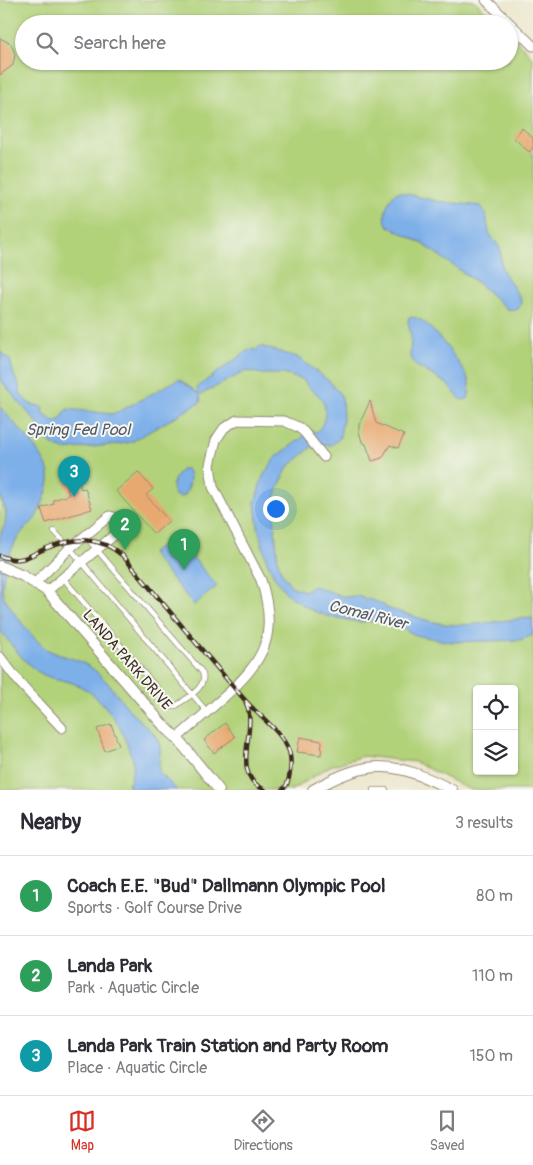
<!DOCTYPE html>
<html lang="en">
<head>
<meta charset="utf-8">
<style>
	body { margin:0; font-family:Pangolin,sans-serif; background:#f2f2f3; color:#2b2b33 }
	.controls { position:absolute; right:15px; bottom:15px; display:grid; overflow:hidden; border-radius:5px; box-shadow:0 1px 4px #0004 }
	.controls button { width:45px; height:45px; display:grid; place-items:center; padding:0; border:0; border-bottom:1px solid #e1e1e2; background:#fff; color:#2b2b33; font:25px sans-serif }
	.you { position:absolute; left:275px; top:508px; width:18px; height:18px; margin:-12px; border:4px solid #fff; border-radius:50%; background:#1a73e8; box-shadow:0 0 0 8px #1a73e833 }
	.badge { display:grid; place-items:center; width:32px; height:32px; border-radius:50%; background:#d93025; color:#fff; font-size:16px; font-weight:700 }
	.pin { position:absolute; translate:-50% -41px; filter:drop-shadow(0 1px 2px #0008) }
	.pin::after { content:''; position:absolute; top:26px; width:18px; height:15px; background:inherit; clip-path:polygon(0 0,100% 0,50% 100%) }
	.list { margin:0; padding:0; list-style:none }
	h2 { display:flex; justify-content:space-between; align-items:center; height:65px; margin:0; padding:0 20px; font-size:21px }
	h2 small { font-size:16px; font-weight:400; color:#7c7c81 }
	.list li { display:grid; grid-template-columns:32px 1fr auto; gap:15px; align-items:center; box-sizing:border-box; height:80px; padding:0 20px; border-top:1px solid #e1e1e2 }
	.list b { display:block; font-size:19px; white-space:nowrap }
	.list p { margin:0; font-size:16px; white-space:nowrap; color:#7c7c81 }
	.list em { font-size:16px; font-style:normal; color:#7c7c81 }
	.icon { flex:none; width:28px; height:28px; fill:none; stroke:currentColor; stroke-width:2; stroke-linecap:round; stroke-linejoin:round }
	.map { position:relative; flex:none; width:533px; height:790px; overflow:hidden }
	.search { position:absolute; background:#fff; box-shadow:0 1px 4px #0004; left:15px; right:15px; top:15px; height:55px; display:flex; align-items:center; gap:12px; box-sizing:border-box; padding:0 18px; border-radius:28px; color:#7c7c81; font-size:19px }
	.sheet { height:305px; background:#fff }
	nav { display:flex; justify-content:space-around; align-items:center; box-sizing:border-box; height:70px; border-top:1px solid #e1e1e2; background:#fff; font-size:14px; color:#7c7c81 }
	nav a { display:grid; justify-items:center; gap:2px }
	nav .on { color:#d93025 }
	.map>svg:first-child { display:block }
	.green { fill:#b2d27a; stroke:#767e4c; fill-rule:evenodd }
	.water { fill:#7dafe9; stroke:#5c6c84 }
	.building { fill:#e8a970 }
	.lines { fill:none; stroke-linecap:round; stroke-linejoin:round }
	.service-casing { stroke:#948876; stroke-width:6 }
	.minor-casing { stroke:#948876; stroke-width:11 }
	.tertiary-casing { stroke:#948876; stroke-width:12 }
	.service { stroke:#fff; stroke-width:4.5 }
	.minor { stroke:#fff; stroke-width:9 }
	.tertiary { stroke:#fff; stroke-width:10 }
	.rail-casing { stroke:#3b2a1e; stroke-width:4.5 }
	.rail { stroke:#f6f6f2; stroke-width:2.5; stroke-dasharray:8; stroke-linecap:butt }
	.labels { text-anchor:middle; dominant-baseline:central; stroke-width:4; stroke-linejoin:round; paint-order:stroke }
	.street-label { font-size:15px; fill:#3b2a1e; stroke:#f6f6f2 }
	.water-label { font-size:16px; font-style:italic; fill:#525965; stroke:#f6f6f2 }
</style>
</head>
<body>
<div class="map">
<svg width="533" height="790" viewBox="0 0 533 790">
	<rect width="100%" height="100%" fill="#f6f6f2"/>
	<filter id="ink" filterUnits="userSpaceOnUse"><feTurbulence type="fractalNoise" baseFrequency=".02" numOctaves="2"/><feDisplacementMap in="SourceGraphic" scale="10" xChannelSelector="R" yChannelSelector="G"/><feConvolveMatrix kernelMatrix="1 2 1 2 8 2 1 2 1" color-interpolation-filters="sRGB"/></filter>
	<filter id="wash" filterUnits="userSpaceOnUse"><feTurbulence type="fractalNoise" baseFrequency=".0096" numOctaves="4" result="noise"/><feDisplacementMap in="SourceGraphic" scale="20" xChannelSelector="R" yChannelSelector="G"/><feGaussianBlur stdDeviation="1.12" result="paint"/><feColorMatrix in="noise" values="0 0 0 0 0 0 0 0 0 0 0 0 0 0 0 0 0 1.4 0 .05"/><feComposite in="paint" operator="in"/></filter>
	<g filter="url(#wash)">
		<rect width="100%" height="100%" fill="#ede7cd"/>
		<!-- green -->
		<path class="green" d="M0,0H474L499,24H24V61H509V34L533,57V790H470L415,762L363,756L330,766L292,790H177L166,781L143,790H0ZM477,689H514V771H477Z"/>
		<!-- water -->
		<g class="water">
			<path d="M400,192L436,201L481,206L486,214L489,233L500,248L502,269L520,298L521,303L519,308L516,310L507,309L479,284L423,244L387,225C382,215 388,201 395,193Z"/>
			<path d="M409,317C415,317 420,319 424,322C436,332 463,365 468,379C470,386 470,392 468,399L461,400L446,383L415,365L410,356L411,337L408,321Z"/>
			<path d="M260,346L297,357L329,381L340,394L342,398L343,420L340,435V438L330,446L329,444L314,445L288,467L277,491L273,506L278,562L282,573L291,586L304,591L314,586L345,597L356,596L378,602L384,605L386,608C410,614 433,625 458,625C483,625 507,619 532,618L533,635L520,640L451,642L415,635L396,624L381,620L360,622L327,616L309,609L287,594L275,578L267,562L258,528L255,503L262,478L275,458L311,431L316,432C325,427 328,406 321,398C316,391 307,389 304,380L283,374H263L246,371L200,395L201,402L131,442L120,444L65,450L56,447L51,444L37,423L3,383L0,375L1,352L10,360L14,375L19,385L21,395L30,404L43,407L42,413L55,422L62,418L67,409L112,414L120,411L179,379L199,394L197,387L247,351L251,349L256,350Z"/>
			<path d="M0,407C13,422 47,456 49,474C51,486 41,507 36,517C33,523 27,526 23,531C11,544 0,577 3,594C7,606 37,644 48,650C65,658 76,657 93,669C110,682 121,702 136,717C144,725 158,734 160,746C161,754 158,763 159,772L177,790H131L128,783H130C131,776 134,767 133,761C133,757 130,754 129,750C121,724 102,695 75,684C64,679 53,680 42,674C25,665 12,645 0,630V536L5,524L6,512L0,495Z"/>
			<path d="M182,469H187C193,476 189,487 185,495L180,497L175,495C168,487 176,476 182,469Z"/>
			<path d="M174,535L217,586L194,605L151,554Z"/>
		</g>
		<g id="blocks">
			<!-- building -->
			<g class="building">
				<path d="M0,38L11,44L15,54L13,65L0,75Z"/>
				<path d="M522,128L533,138V148L529,152L514,138Z"/>
				<path d="M370,401L376,423L404,435L398,448L390,445L382,458L372,461L366,444L362,442L359,431V425Z"/>
				<path d="M138,472L153,489L146,495L169,521L154,534L116,491Z"/>
				<path d="M77,475L81,489L85,488L92,509L46,523L41,508L54,504L53,500L69,495L64,479Z"/>
				<path d="M225,723L235,737L214,753L204,740Z"/>
				<path d="M111,724L119,745L105,751L97,729Z"/>
				<path d="M300,737L322,741L321,755L297,752Z"/>
			</g>
		</g>
	</g>
	<g filter="url(#ink)">
		<use href="#blocks" fill-opacity="0" stroke="#948876" stroke-width="1"/>
		<g class="lines">
			<!-- service casing -->
			<g class="service-casing">
				<g id="service">
					<path d="M54,531L70,548L207,712"/>
					<path d="M63,578L172,706H176C186,698 209,687 202,672L85,536"/>
					<path d="M373,790H386"/>
				</g>
			</g>
			<!-- minor casing -->
			<g class="minor-casing">
				<g id="minor">
					<path d="M486,0L533,46"/>
					<path d="M35,583L70,548L107,518L110,516L117,518L121,525L119,531L47,591"/>
					<path d="M0,657L20,683L62,728"/>
					<path d="M177,738C192,725 208,711 223,698C264,661 279,636 261,580L213,487L210,465L216,440L224,428L237,420L284,421L298,427L304,432L324,457"/>
				</g>
			</g>
			<!-- tertiary casing -->
			<g class="tertiary-casing">
				<g id="tertiary">
					<path d="M0,566L23,576L47,591L163,725L177,738L219,790"/>
					<path d="M313,790C369,757 397,762 452,790"/>
				</g>
			</g>
			<!-- service -->
			<use href="#service" class="service"/>
			<!-- minor -->
			<use href="#minor" class="minor"/>
			<!-- tertiary -->
			<use href="#tertiary" class="tertiary"/>
			<!-- rail casing -->
			<g class="rail-casing">
				<g id="rail">
					<path d="M0,556C23,564 27,556 47,548C75,537 100,536 123,556C163,603 203,652 244,699C258,716 281,730 289,751C292,760 291,785 282,790"/>
					<path d="M246,703C259,730 228,774 265,790"/>
				</g>
			</g>
			<!-- rail -->
			<use href="#rail" class="rail"/>
		</g>
	</g>
	<g class="labels">
		<!-- street labels -->
		<g class="street-label">
			<text transform="translate(127 660) rotate(49)">LANDA PARK DRIVE</text>
		</g>
		<!-- water labels -->
		<g class="water-label">
			<text x="78" y="430">Spring Fed Pool</text>
			<text transform="translate(368 615) rotate(14)">Comal River</text>
		</g>
	</g>
</svg>
<div class="controls">
<button><svg class="icon" aria-label="locate" viewBox="0 0 24 24"><circle cx="12" cy="12" r="6"/><path d="M12 2v4M12 18v4M2 12h4M18 12h4"/></svg></button>
<button><svg class="icon" aria-label="layers" viewBox="0 0 24 24"><path d="M12 4l9 5-9 5-9-5zM3 14l9 5 9-5"/></svg></button>
</div>
<div class="you"></div>
<div class="pin badge" style="left:184px;top:570px;background:#2e9e5b">1</div>
<div class="pin badge" style="left:125px;top:550px;background:#2e9e5b">2</div>
<div class="pin badge" style="left:74px;top:497px;background:#0f9aa8">3</div>
<div class="search"><svg class="icon" aria-label="search" viewBox="0 0 24 24"><circle cx="10" cy="10" r="6"/><path d="M15 15l6 6"/></svg>Search here</div>
</div>
<section class="sheet">
<h2>Nearby<small>3 results</small></h2>
<ul class="list">
<li><span class="badge" style="background:#2e9e5b">1</span><div><b>Coach E.E. &quot;Bud&quot; Dallmann Olympic Pool</b><p>Sports · Golf Course Drive</p></div><em>80 m</em></li>
<li><span class="badge" style="background:#2e9e5b">2</span><div><b>Landa Park</b><p>Park · Aquatic Circle</p></div><em>110 m</em></li>
<li><span class="badge" style="background:#0f9aa8">3</span><div><b>Landa Park Train Station and Party Room</b><p>Place · Aquatic Circle</p></div><em>150 m</em></li>
</ul>
</section>
<nav>
<a class="on"><svg class="icon" aria-label="map" viewBox="0 0 24 24"><path d="M3 6l6-2 6 2 6-2v14l-6 2-6-2-6 2zM9 4v14M15 6v14"/></svg>Map</a>
<a><svg class="icon" aria-label="directions" viewBox="0 0 24 24"><path d="M12 3l9 9-9 9-9-9zM9 14v-3h6M13 9l2 2-2 2"/></svg>Directions</a>
<a><svg class="icon" aria-label="saved" viewBox="0 0 24 24"><path d="M7 4h10v16l-5-4-5 4z"/></svg>Saved</a>
</nav>
</body>
</html>
